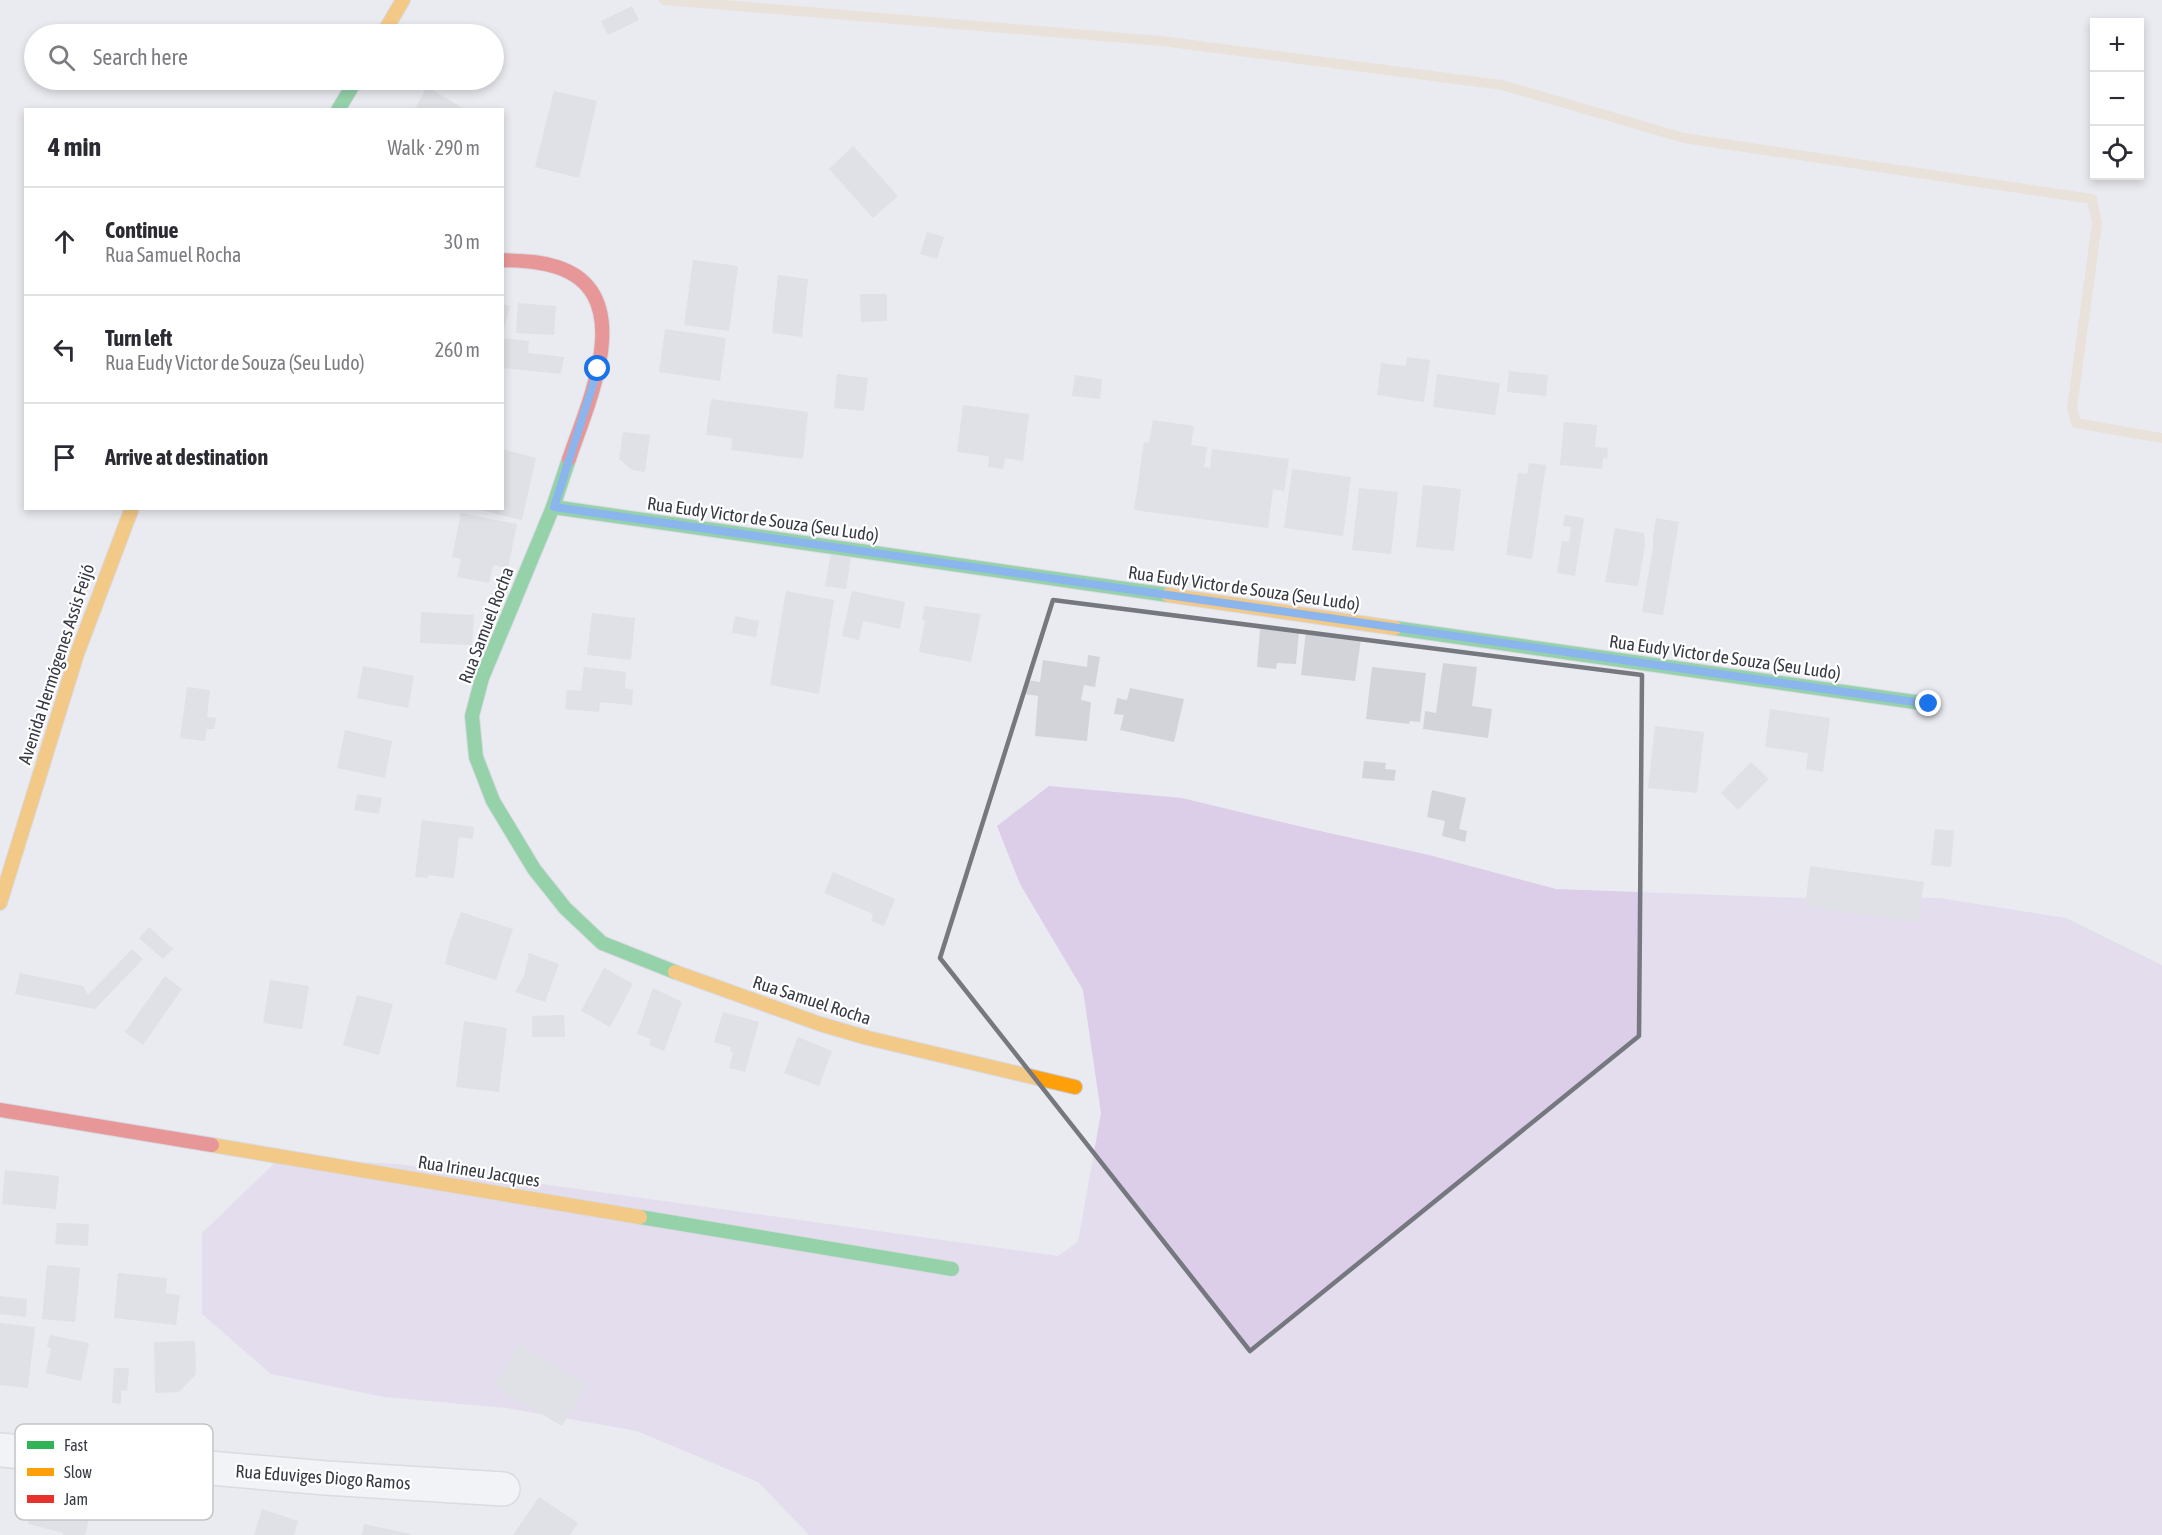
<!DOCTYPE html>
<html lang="en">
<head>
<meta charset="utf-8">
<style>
	body { margin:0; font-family:"Asap Condensed",sans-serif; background:#f2f2f3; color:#2b2b33 }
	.controls { position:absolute; right:18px; top:18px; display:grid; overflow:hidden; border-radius:0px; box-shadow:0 3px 9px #0003 }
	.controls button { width:54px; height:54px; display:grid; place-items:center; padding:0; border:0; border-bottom:2px solid #e1e1e2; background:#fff; color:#2b2b33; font:30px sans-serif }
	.stop { position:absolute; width:18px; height:18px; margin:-14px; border:4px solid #1a73e8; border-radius:50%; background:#fff }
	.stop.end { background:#1a73e8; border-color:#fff; box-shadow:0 2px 6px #0008 }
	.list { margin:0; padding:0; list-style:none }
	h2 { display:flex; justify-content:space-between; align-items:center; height:78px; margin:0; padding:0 24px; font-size:26px }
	h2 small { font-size:20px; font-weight:400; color:#7c7c81 }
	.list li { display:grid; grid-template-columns:39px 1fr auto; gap:18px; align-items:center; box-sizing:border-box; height:108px; padding:0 24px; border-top:2px solid #e1e1e2 }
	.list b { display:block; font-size:22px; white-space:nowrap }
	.list p { margin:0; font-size:20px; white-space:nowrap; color:#7c7c81 }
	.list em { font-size:20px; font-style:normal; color:#7c7c81 }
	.icon { flex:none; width:33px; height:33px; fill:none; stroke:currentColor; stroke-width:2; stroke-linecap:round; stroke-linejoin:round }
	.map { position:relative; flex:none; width:2162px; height:1535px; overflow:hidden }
	.search { position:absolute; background:#fff; box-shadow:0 3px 9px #0003; left:24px; top:24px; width:480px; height:66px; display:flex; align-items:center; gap:15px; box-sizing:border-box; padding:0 21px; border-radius:33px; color:#7c7c81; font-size:22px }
	.panel { position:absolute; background:#fff; box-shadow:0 3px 9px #0003; left:24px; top:108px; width:480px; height:402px; border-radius:0px }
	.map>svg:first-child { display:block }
	.green { fill:#dccde8 }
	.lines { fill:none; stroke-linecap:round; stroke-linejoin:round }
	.stream { stroke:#e9d7c0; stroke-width:10 }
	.building { fill:#d3d4d9 }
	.street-casing { stroke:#c8c9cd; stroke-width:36 }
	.fast-casing { stroke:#c6c8d3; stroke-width:16 }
	.slow-casing { stroke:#c6c8d3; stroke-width:16 }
	.jam-casing { stroke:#c6c8d3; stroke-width:16 }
	.street { stroke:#fcfcfd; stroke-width:33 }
	.fast { stroke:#30b455; stroke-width:14 }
	.slow { stroke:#ff9f0a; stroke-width:14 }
	.jam { stroke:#e5322d; stroke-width:14 }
	.route { stroke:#1a73e8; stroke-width:8 }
	.marked { fill:none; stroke:#767880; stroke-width:4.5; stroke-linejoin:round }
	.labels { text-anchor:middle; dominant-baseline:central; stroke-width:4.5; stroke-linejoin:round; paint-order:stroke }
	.street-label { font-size:18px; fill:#373a44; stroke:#fff }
	.key { fill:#fff; stroke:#c3c4c7; stroke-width:1.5 }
	.key-label { font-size:16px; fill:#373a44 }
</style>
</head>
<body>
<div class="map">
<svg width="2162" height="1535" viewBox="0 0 2162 1535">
	<rect width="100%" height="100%" fill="#eaebf0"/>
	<!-- green -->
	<path class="green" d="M1049,786L1182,798L1311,829L1429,855L1556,889L1801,898H1939L2066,918L2162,965V1535H809L758,1482L637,1431L507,1408L384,1397L271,1374L202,1314V1233L280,1158L398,1164L1058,1256L1078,1242L1101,1113L1083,990L1020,884L997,826Z"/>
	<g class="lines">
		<!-- stream -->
		<path class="stream" d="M664,0L1161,41L1502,85L1684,138L2092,199L2097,223L2072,408L2076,423L2162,438"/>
	</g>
	<!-- building -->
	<g class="building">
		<path d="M632,6L639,20L608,35L601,21Z"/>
		<path d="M427,87L466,110H414Z"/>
		<path d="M554,91L597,101L579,178L535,167Z"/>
		<path d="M853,146L898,196L873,218L829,169Z"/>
		<path d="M927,232L944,237L937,259L920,254Z"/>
		<path d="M693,260L738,266L729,331L684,325Z"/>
		<path d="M778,275L808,279L802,337L772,333Z"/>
		<path d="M860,294H887V321L861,322Z"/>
		<path d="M518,303L556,306L554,335L516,333Z"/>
		<path d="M502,304L510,306L503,332H502Z"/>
		<path d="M665,329L726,338L720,381L659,372Z"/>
		<path d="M502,338L529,341L528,353L564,357L561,374L502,368Z"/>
		<path d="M1407,357L1430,360L1424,402L1377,395L1381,363L1406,366Z"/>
		<path d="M1509,371L1548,375L1546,396L1507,392Z"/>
		<path d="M837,374L868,378L864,411L834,408Z"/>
		<path d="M1437,374L1500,383L1495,415L1433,407Z"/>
		<path d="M1075,375L1102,379L1100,399L1072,396Z"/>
		<path d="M711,399L808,412L803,459L731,450L732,438L706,435Z"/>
		<path d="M963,405L1029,414L1023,461L1005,458L1003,469L988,467L989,456L957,452Z"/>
		<path d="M1153,420L1194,426L1191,445L1207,447L1204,467L1210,468L1212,449L1289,459L1284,491L1273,489L1268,528L1134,510L1144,442L1149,443Z"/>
		<path d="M1564,422L1597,425L1595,447L1608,448L1607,459L1603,458L1602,469L1560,465Z"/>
		<path d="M623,432L650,435L645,472L632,470L619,459Z"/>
		<path d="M502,449L536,458L522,520L476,509L502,508Z"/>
		<path d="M1529,463L1546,465L1532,559L1506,555L1518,473L1527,474Z"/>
		<path d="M1292,469L1351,477L1343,536L1284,528Z"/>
		<path d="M1423,485L1461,489L1454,551L1416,547Z"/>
		<path d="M1359,488L1398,492L1391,554L1352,550Z"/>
		<path d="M461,513L517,524L508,568L493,565L489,583L457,577L461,559L452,557Z"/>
		<path d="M1565,515L1584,518L1575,576L1557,573L1562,541L1569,542L1571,527L1563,526Z"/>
		<path d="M1656,518L1679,522L1663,615L1642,612L1653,547V536Z"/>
		<path d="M1615,528L1644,533L1645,544L1638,586L1605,582Z"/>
		<path d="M831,553L851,557L846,589L825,586Z"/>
		<path d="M786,591L834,600L819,694L770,685Z"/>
		<path d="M852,591L905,602L900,629L863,621L859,640L842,636Z"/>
		<path d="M925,606L981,614L971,662L919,652L925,620L922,619Z"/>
		<path d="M421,612L474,615L472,645L420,643Z"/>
		<path d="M592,613L635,618L631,660L587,655Z"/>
		<path d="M735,616L759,621L756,637L732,633Z"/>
		<path d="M1260,629L1299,632L1296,664L1277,663L1276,669L1257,667Z"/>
		<path d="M1306,631L1361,639L1355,681L1301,675Z"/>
		<path d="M1088,655L1100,657L1095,687L1084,685L1081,700L1091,702L1087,741L1035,736L1038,696L1025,694L1027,680L1040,682L1043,660L1087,667Z"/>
		<path d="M1443,663L1477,667L1472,706L1492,709L1488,738L1423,729L1425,711L1436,713Z"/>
		<path d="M363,666L414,676L408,708L357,698Z"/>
		<path d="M584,667L626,672L625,688L633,690L632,705L600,702L599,712L565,709L567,690L581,691Z"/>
		<path d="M1372,667L1426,673L1420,722L1410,721L1409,724L1366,719Z"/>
		<path d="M187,687L210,690L207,717L216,718L214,729H207L205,741L180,738Z"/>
		<path d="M1130,688L1184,699L1174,742L1120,730L1124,715L1114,714L1117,698L1127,700Z"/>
		<path d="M1770,709L1830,718L1823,772L1806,769L1808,753L1765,747Z"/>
		<path d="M1655,726L1704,732L1697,793L1648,788Z"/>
		<path d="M345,730L392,741L385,778L337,768Z"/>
		<path d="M1364,761L1386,763L1385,769L1396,770L1394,781L1362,778Z"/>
		<path d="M1751,762L1769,779L1738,810L1721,793Z"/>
		<path d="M1432,790L1466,798L1459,829L1467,831L1465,842L1442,836L1445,821L1427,817Z"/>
		<path d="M357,794L382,798L379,814L354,810Z"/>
		<path d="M422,820L474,827L473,839L459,837L454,878L428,875L427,878L415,877Z"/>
		<path d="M1935,829L1954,831L1951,867L1931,865Z"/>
		<path d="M1810,866L1924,882L1918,922L1805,907Z"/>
		<path d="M833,872L895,899L884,926L871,921L873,914L824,893Z"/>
		<path d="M461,912L513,929L496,980L445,964L450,942Z"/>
		<path d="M149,927L173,949L163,959L139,938Z"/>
		<path d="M132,949L143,959L95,1009L15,994L20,973L83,986L88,995Z"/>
		<path d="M529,953L559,964L545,1002L515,992L524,976Z"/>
		<path d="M604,968L633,984L610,1027L581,1011Z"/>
		<path d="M165,976L182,989L143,1045L125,1032Z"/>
		<path d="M270,980L309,986L302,1029L263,1023Z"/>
		<path d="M653,988L682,1002L664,1051L649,1045L651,1039L637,1034Z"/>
		<path d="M357,995L393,1004L379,1055L343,1045Z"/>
		<path d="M723,1012L759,1022L745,1072L729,1068L733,1053L730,1052L731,1047L714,1042Z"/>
		<path d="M564,1015L565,1037H532V1016Z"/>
		<path d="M464,1021L507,1028L499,1092L456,1087Z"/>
		<path d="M798,1037L832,1051L819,1086L784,1073Z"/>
		<path d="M5,1170L59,1176L56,1209L2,1204Z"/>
		<path d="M57,1223L89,1224L88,1246L55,1244Z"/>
		<path d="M47,1265L80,1268L75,1322L42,1319Z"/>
		<path d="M118,1273L167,1278L166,1293L180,1295L176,1325L114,1318Z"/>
		<path d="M0,1296L27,1299L26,1317L0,1314Z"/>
		<path d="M0,1323L35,1327L28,1388L0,1385Z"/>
		<path d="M50,1335L89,1343L81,1381L46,1373L51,1348L47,1347Z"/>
		<path d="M195,1341L196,1374L179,1392L155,1393L154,1342Z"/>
		<path d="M519,1344L587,1385L562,1426L494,1386Z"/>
		<path d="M114,1368H129L127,1391L121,1390V1404L112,1403Z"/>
		<path d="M63,1471L99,1480L85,1535H63V1533L28,1524L33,1502L54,1507Z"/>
		<path d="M539,1497L578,1523L570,1535H513Z"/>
		<path d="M262,1509L298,1521L294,1535H254Z"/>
		<path d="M364,1524L411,1534V1535H362Z"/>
	</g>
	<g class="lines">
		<!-- street casing -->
		<g class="street-casing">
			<path id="street" d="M0,1450L326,1478L503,1489"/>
		</g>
		<!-- fast casing -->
		<g class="fast-casing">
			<g id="fast">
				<path d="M338,110L356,80"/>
				<path d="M569,459L553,507L482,678L472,716L476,757L493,801L534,869L565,908L602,943L675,972"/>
				<path d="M553,507L1168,595"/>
				<path d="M1395,628L1929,704"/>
				<path d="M640,1217L952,1269"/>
			</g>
		</g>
		<!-- slow casing -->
		<g class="slow-casing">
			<g id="slow">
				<path d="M383,34L403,0"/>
				<path d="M1168,595L1395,628"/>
				<path d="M0,903L77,654L132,508"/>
				<path d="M675,972L820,1024L868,1038L1075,1087"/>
				<path d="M212,1145L640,1217"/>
			</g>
		</g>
		<!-- jam casing -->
		<g class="jam-casing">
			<g id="jam">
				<path d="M502,260C521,261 539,261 557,267C640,294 587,405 569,459"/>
				<path d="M0,1110L212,1145"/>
			</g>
		</g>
		<!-- street -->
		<use href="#street" class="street"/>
		<!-- fast -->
		<use href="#fast" class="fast"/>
		<!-- slow -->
		<use href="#slow" class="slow"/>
		<!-- jam -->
		<use href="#jam" class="jam"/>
	</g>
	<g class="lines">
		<!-- route -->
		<path class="route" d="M598,369L554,507L1929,704"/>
	</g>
	<!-- marked area -->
	<path d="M0 0H2162V1535H0ZM1053,600L1642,675L1639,1036L1250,1351L940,958Z" fill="#eaebf0" fill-opacity=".55" fill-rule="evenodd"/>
	<path class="marked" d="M1053,600L1642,675L1639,1036L1250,1351L940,958Z"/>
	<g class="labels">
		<!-- street labels -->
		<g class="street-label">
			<text transform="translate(763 519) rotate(8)">Rua Eudy Victor de Souza (Seu Ludo)</text>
			<text transform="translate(1244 588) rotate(8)">Rua Eudy Victor de Souza (Seu Ludo)</text>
			<text transform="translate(486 625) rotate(-69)">Rua Samuel Rocha</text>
			<text transform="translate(1725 657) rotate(8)">Rua Eudy Victor de Souza (Seu Ludo)</text>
			<text transform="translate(56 664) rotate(-72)">Avenida Hermógenes Assis Feijó</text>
			<text transform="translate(812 1000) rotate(18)">Rua Samuel Rocha</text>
			<text transform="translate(479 1171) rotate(9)">Rua Irineu Jacques</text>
			<text transform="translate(323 1477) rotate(4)">Rua Eduviges Diogo Ramos</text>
		</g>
	</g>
	<!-- legend -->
	<rect x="15" y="1424" width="198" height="96" rx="9" class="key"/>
	<rect x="27" y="1441" width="27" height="8" fill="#30b455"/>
	<rect x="27" y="1468" width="27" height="8" fill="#ff9f0a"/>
	<rect x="27" y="1495" width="27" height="8" fill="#e5322d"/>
	<g class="key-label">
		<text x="64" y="1451">Fast</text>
		<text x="64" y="1478">Slow</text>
		<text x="64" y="1505">Jam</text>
	</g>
</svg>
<div class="controls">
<button>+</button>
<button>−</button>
<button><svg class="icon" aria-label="locate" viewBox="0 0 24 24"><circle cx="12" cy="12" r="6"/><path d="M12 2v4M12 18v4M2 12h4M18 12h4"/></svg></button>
</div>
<div class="stop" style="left:598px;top:369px"></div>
<div class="stop end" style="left:1929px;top:704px"></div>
<div class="search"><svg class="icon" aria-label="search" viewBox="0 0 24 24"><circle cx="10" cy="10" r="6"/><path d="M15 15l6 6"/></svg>Search here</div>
<section class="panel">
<h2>4 min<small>Walk · 290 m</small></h2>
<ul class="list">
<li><svg class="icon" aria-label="ahead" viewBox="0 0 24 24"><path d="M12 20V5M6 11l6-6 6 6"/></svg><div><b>Continue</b><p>Rua Samuel Rocha</p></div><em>30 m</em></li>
<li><svg class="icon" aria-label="left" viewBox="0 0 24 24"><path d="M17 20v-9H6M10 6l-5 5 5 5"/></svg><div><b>Turn left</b><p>Rua Eudy Victor de Souza (Seu Ludo)</p></div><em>260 m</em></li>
<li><svg class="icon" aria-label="arrive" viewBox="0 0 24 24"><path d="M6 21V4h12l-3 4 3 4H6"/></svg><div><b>Arrive at destination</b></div></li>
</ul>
</section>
</div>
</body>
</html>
